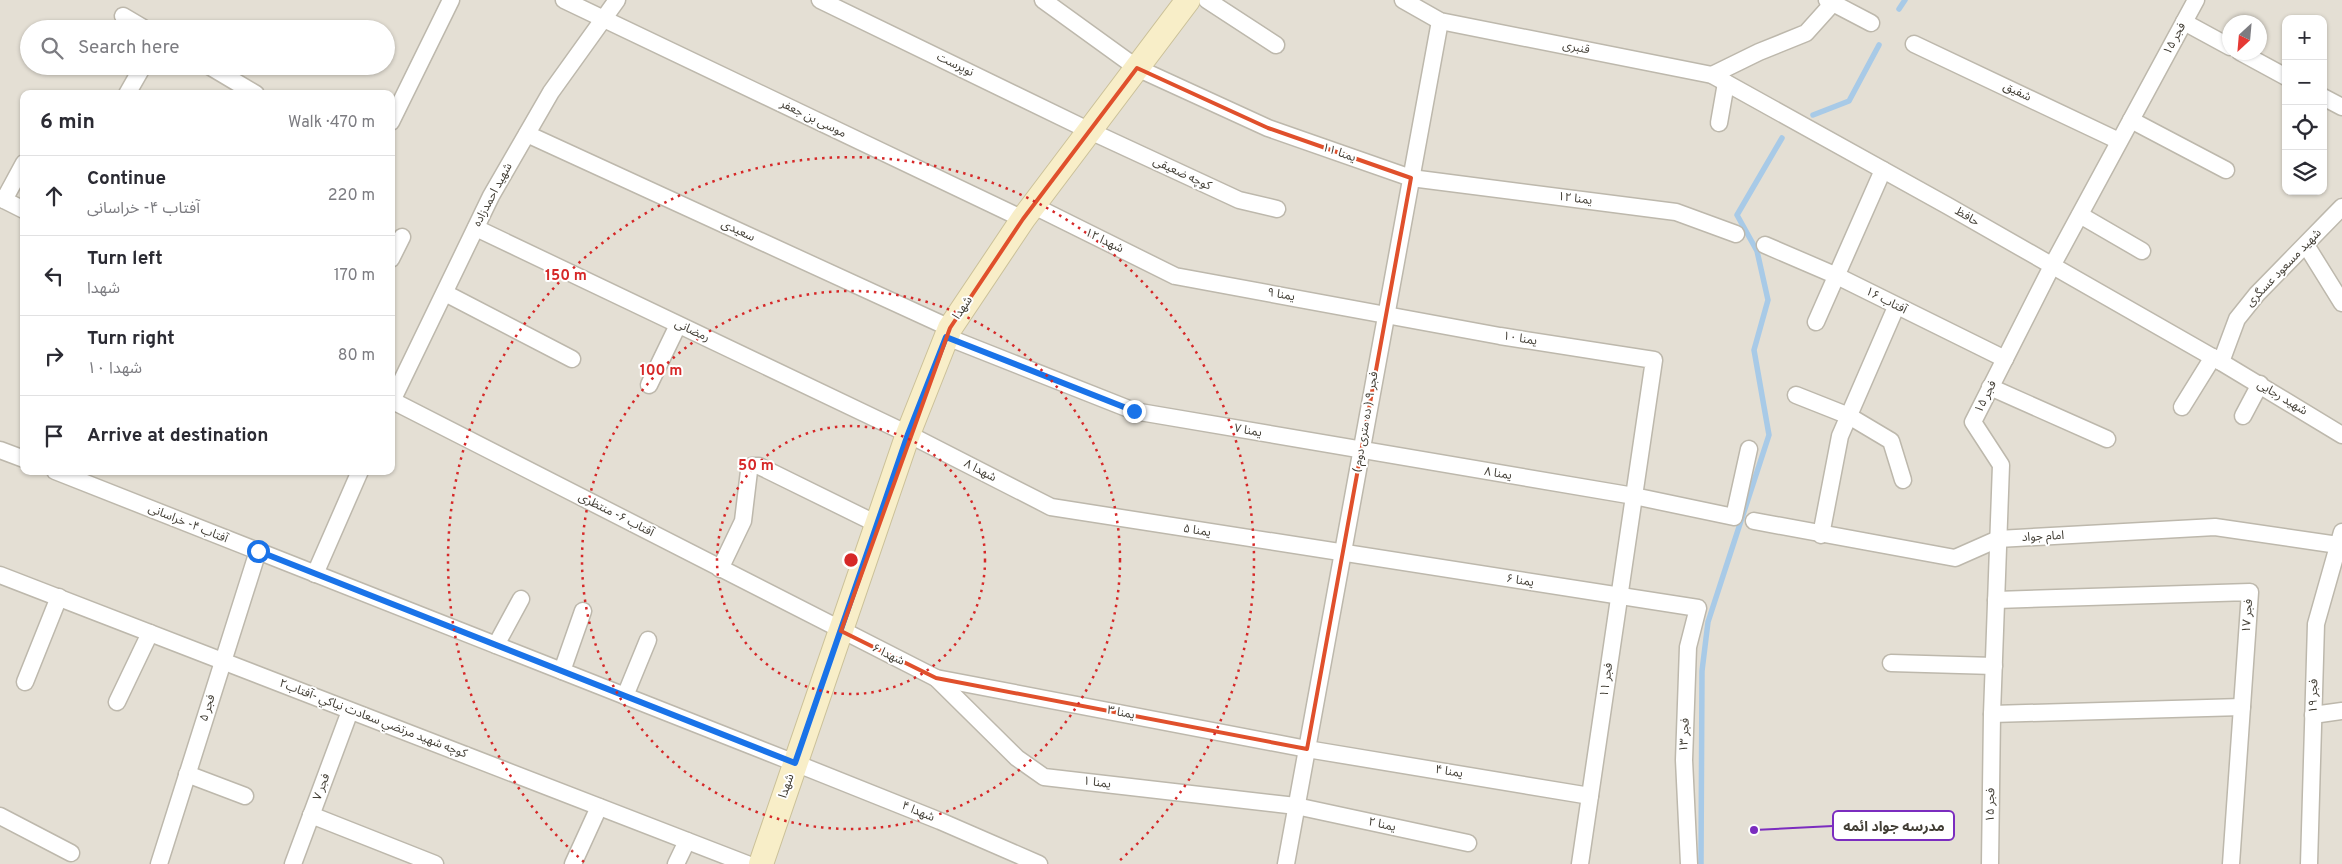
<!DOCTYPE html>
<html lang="en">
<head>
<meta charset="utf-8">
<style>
	body { margin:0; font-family:Overpass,"Noto Sans Arabic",sans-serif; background:#f2f2f3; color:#2b2b33 }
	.controls { position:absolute; right:15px; top:15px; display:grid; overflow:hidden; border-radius:10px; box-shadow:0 1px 4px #0004 }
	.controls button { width:45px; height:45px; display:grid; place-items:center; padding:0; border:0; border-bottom:1px solid #e1e1e2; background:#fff; color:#2b2b33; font:25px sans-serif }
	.compass { position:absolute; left:2222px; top:15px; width:45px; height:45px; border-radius:50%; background:#fff; box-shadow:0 1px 4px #0004; rotate:206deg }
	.stop { position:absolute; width:15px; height:15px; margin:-11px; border:4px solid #1a73e8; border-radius:50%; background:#fff }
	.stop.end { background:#1a73e8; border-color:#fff; box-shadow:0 1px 5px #0008 }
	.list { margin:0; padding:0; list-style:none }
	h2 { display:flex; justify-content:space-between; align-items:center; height:65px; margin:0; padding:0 20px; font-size:21px }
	h2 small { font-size:16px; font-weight:400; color:#7c7c81 }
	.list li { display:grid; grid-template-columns:32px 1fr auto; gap:15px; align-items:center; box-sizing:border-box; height:80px; padding:0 20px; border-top:1px solid #e1e1e2 }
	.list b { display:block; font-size:19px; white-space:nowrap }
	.list p { margin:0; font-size:16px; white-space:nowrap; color:#7c7c81 }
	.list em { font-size:16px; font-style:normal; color:#7c7c81 }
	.icon { flex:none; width:28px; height:28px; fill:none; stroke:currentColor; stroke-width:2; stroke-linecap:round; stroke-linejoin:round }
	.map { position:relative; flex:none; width:2342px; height:864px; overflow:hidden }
	.search { position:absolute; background:#fff; box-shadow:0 1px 4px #0004; left:20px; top:20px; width:375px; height:55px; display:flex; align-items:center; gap:12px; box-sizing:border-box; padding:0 18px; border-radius:28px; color:#7c7c81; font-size:19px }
	.panel { position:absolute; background:#fff; box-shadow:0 1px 4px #0004; left:20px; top:90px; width:375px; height:385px; border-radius:10px }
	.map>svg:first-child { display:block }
	.residential { fill:#e4dfd4; fill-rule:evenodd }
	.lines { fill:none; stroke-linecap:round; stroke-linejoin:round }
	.stream { stroke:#a8cae7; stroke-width:5.5 }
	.street-casing { stroke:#bdb8ac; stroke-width:19 }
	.secondary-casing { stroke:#cbc199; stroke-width:26 }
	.street { stroke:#fff; stroke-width:16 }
	.secondary { stroke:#f8eec8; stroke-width:24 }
	.route { stroke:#1a73e8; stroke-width:6 }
	.marked { fill:none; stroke:#e0502c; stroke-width:4; stroke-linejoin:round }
	.ring { fill:none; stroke:#d62828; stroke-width:2.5; stroke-dasharray:2.5 5 }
	.labels { text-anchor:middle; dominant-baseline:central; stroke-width:4; stroke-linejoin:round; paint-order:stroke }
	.street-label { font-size:12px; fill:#423e35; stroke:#fff }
	.centre { fill:#d62828; stroke:#fff; stroke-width:2.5 }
	.ring-label { font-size:15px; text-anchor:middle; font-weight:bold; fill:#d62828; stroke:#fff; stroke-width:4; stroke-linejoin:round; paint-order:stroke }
	.leader { fill:none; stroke:#7b2cbf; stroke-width:2 }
	.callout-dot { fill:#7b2cbf; stroke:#fff; stroke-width:2 }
	.callout { fill:#fff; stroke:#7b2cbf; stroke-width:2 }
	.callout-label { font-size:14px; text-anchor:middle; font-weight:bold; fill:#423e35 }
</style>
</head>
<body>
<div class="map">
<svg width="2342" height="864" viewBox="0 0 2342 864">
	<rect width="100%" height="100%" fill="#f0ede5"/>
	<!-- residential -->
	<path class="residential" d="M0,0H2342V864H0ZM2286,19H2323V191H2286ZM2230,22H2260V52H2230ZM29,29H386V66H29ZM24,94H391V471H24Z"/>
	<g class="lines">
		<!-- stream -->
		<g class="stream">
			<path d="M1899,9L1905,0"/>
			<path d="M1813,115L1849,101L1879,45"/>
			<path d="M1701,864L1702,671L1708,622L1769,435L1754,350L1768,300L1757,251L1737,215L1782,138"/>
		</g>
		<!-- street casing -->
		<g class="street-casing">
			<g id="street">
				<path d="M564,0L1023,219"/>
				<path d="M820,0L1090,131L1239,200L1277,209"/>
				<path d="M1043,0L1137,68L1268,128L1411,178L1676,212L1736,234"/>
				<path d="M1207,0L1276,45"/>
				<path d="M1403,0L1440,21L1712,75L1948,206L2221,362L2342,435"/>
				<path d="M1827,0L1871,23"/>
				<path d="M123,16L145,29"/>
				<path d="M2184,22L2230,47"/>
				<path d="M1914,44L2119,141"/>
				<path d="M2240,52L2286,77"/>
				<path d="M209,66L256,94"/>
				<path d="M1712,75L1759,52L1806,33L1833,3"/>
				<path d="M127,94L143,66"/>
				<path d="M2323,97L2342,107"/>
				<path d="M2131,120L2226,170"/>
				<path d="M391,122L451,0"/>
				<path d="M1719,123L1726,83"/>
				<path d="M527,134L950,328"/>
				<path d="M0,198L24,210"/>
				<path d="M4,200L24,163"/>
				<path d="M1034,206L1175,276L1500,336L1654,360L1580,864"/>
				<path d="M2080,215L2142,251"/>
				<path d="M476,228L908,434L1051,507L1698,608L1688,647L1684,760L1689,864"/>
				<path d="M1765,245L1837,276L2005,359"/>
				<path d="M2306,245L2342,303"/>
				<path d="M391,259L402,237"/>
				<path d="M445,293L572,359"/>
				<path d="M1816,322L1883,170"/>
				<path d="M947,337L1134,411L1634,496L1734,517L1749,449"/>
				<path d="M2221,362L2237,319L2257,294L2342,207"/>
				<path d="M649,385L678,325"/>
				<path d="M1990,387L2107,439"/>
				<path d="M1796,395L1849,416L1891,441L1903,480"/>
				<path d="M391,400L936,678L1307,749L1590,796"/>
				<path d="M391,403L491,196L551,92L617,0"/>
				<path d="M2182,407L2213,357"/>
				<path d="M2243,416L2260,384"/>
				<path d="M0,450L24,459"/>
				<path d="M55,471L795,763L940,821L1039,864"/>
				<path d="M1754,521L1955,558L1998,539L2215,527L2338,545"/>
				<path d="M1821,535L1840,436L1896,307"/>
				<path d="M720,569L743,521L749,471L752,466H759L877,524"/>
				<path d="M315,574L360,471"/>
				<path d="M0,575L747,864"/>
				<path d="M1996,600L2250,592L2231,864"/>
				<path d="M496,645L521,599"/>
				<path d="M1891,663L1994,666"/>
				<path d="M562,671L583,611"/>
				<path d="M936,678L1017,758L1044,777L1296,806L1468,843"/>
				<path d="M25,682L59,597"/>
				<path d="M625,696L648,640"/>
				<path d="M117,702L150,633"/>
				<path d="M1992,714L2242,707"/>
				<path d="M2313,715L2342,711"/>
				<path d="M187,774L245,796"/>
				<path d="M311,815L435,864"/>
				<path d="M0,816L71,853"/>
				<path d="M159,864L258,551"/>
				<path d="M293,864L350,711"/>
				<path d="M573,864L599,807"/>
				<path d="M676,864L687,841"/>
				<path d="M1286,864L1440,21"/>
				<path d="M1990,864L1992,714L2001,465L1973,422L2052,266L2196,0"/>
				<path d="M2309,864L2316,624L2342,532"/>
			</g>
		</g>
		<!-- secondary casing -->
		<g class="secondary-casing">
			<path id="secondary" d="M761,864L908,434L950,328L1023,219L1188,0"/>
		</g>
		<!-- street -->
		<use href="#street" class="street"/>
		<!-- secondary -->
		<use href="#secondary" class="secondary"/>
	</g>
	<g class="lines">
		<!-- route -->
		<path class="route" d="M258,551L795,763L908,434L946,337L1134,411"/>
	</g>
	<!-- marked area -->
	<path class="marked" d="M1137,68L1268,128L1411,178L1307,749L936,678L841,631L950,328L1023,219Z"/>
	<!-- distance rings -->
	<g class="ring">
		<circle cx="851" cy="560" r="134"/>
		<circle cx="851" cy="560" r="269"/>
		<path d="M584 862A403 403 0 1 1 1118 862"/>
	</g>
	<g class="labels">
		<!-- street labels -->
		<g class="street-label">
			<text transform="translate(2175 39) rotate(-62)">فجر ۱۵</text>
			<text transform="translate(1576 48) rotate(11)">قنبری</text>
			<text transform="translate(955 65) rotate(26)">نوپرست</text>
			<text transform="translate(2017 92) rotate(26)">شفیق</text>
			<text transform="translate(813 119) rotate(26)">موسی بن جعفر</text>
			<text transform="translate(1339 153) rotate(19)">یمنا ۱۱</text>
			<text transform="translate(1182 174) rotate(25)">کوچه ضعیقی</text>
			<text transform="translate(493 195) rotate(-62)">شهید احمدزاده</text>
			<text transform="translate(1575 199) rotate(7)">یمنا ۱۲</text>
			<text transform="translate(1967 217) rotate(30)">حافظ</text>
			<text transform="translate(738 231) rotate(25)">سعیدی</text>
			<text transform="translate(1104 241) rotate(26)">شهدا ۱۲</text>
			<text transform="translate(2284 268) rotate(-46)">شهید مسعود عسگری</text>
			<text transform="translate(1281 295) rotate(10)">یمنا ۹</text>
			<text transform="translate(1886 301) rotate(27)">آفتاب ۱۶</text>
			<text transform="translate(963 308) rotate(-56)">شهدا</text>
			<text transform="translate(692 331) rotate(25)">رمضانی</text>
			<text transform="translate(1520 339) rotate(9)">یمنا ۱۰</text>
			<text transform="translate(1986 397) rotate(-63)">فجر ۱۵</text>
			<text transform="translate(2282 398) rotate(31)">شهید رجایی</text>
			<text transform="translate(1366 422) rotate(-80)">فجر ۹ ( ده متری دوم )</text>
			<text transform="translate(1248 431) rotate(10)">یمنا ۷</text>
			<text transform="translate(980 471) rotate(27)">شهدا ۸</text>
			<text transform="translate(1498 474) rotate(9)">یمنا ۸</text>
			<text transform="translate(616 515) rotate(27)">آفتاب ۶- منتظری</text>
			<text transform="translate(188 524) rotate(22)">آفتاب ۴- خراسانی</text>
			<text transform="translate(1197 531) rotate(9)">یمنا ۵</text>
			<text transform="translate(2043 537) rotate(-3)">امام جواد</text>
			<text transform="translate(1520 581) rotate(9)">یمنا ۶</text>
			<text transform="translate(2248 616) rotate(-86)">فجر ۱۷</text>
			<text transform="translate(888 655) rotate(26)">شهدا ۶</text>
			<text transform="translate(1607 680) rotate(-82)">فجر ۱۱</text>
			<text transform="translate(2314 696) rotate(-89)">فجر ۱۹</text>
			<text transform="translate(208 708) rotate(-73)">فجر ۵</text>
			<text transform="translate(1121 713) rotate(11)">یمنا ۳</text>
			<text transform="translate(373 719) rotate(21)">كوچه شهيد مرتضي سعادت نياكي -آفتاب۲</text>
			<text transform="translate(1685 735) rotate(-87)">فجر ۱۳</text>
			<text transform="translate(1449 772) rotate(9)">یمنا ۴</text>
			<text transform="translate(1097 783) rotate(7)">یمنا ۱</text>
			<text transform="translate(787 786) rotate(-71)">شهدا</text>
			<text transform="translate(322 787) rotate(-69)">فجر ۷</text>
			<text transform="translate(1991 805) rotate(-89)">فجر ۱۵</text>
			<text transform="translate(918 812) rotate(22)">شهدا ۴</text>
			<text transform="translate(1382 825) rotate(12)">یمنا ۲</text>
		</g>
	</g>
	<circle cx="851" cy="560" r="8" class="centre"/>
	<g class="ring-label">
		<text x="566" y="280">150 m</text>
		<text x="661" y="375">100 m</text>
		<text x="756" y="470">50 m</text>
	</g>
	<!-- callouts -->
	<path class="leader" d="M1754 830L1833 826"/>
	<circle class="callout-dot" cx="1754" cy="830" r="5"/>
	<rect class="callout" x="1833" y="811" width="121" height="29" rx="5"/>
	<g class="callout-label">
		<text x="1894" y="831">مدرسه جواد ائمه</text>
	</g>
</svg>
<div class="controls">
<button>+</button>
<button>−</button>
<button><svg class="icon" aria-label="locate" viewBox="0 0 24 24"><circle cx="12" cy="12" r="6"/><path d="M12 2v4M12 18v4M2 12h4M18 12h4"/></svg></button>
<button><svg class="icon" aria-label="layers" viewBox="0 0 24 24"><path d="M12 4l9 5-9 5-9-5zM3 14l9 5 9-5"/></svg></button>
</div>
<svg class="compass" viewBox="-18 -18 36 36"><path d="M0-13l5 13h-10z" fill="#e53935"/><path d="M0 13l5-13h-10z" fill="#7c7c81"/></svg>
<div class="stop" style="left:258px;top:551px"></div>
<div class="stop end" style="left:1134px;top:411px"></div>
<div class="search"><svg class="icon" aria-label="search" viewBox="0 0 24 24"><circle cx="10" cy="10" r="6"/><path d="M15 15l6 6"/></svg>Search here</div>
<section class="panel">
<h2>6 min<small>Walk · 470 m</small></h2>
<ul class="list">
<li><svg class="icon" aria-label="ahead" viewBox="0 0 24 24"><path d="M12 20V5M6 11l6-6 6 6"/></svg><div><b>Continue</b><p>آفتاب ۴- خراسانی</p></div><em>220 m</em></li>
<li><svg class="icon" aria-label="left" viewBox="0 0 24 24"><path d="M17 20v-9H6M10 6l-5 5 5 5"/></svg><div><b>Turn left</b><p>شهدا</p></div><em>170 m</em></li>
<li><svg class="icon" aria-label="right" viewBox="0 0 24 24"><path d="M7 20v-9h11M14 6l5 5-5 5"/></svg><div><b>Turn right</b><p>شهدا ۱۰</p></div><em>80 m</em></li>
<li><svg class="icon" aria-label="arrive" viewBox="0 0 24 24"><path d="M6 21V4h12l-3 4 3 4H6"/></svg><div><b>Arrive at destination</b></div></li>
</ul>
</section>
</div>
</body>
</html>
